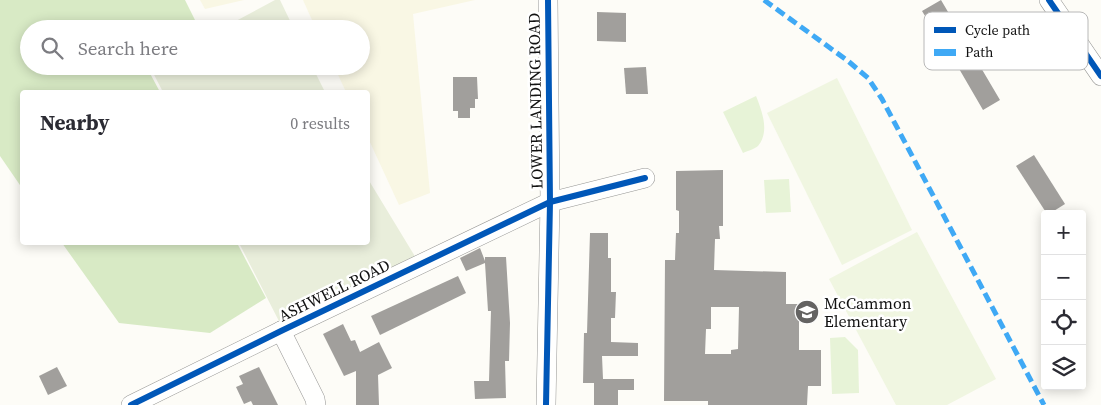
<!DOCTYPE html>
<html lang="en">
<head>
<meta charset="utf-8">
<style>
	body { margin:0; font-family:"Source Serif 4",serif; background:#f2f2f3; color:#2b2b33 }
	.controls { position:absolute; right:15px; bottom:15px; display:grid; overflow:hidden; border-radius:5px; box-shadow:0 2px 12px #0003 }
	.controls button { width:45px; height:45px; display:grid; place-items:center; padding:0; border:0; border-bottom:1px solid #e1e1e2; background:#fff; color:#2b2b33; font:25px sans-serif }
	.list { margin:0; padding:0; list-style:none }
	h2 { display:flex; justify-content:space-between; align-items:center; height:65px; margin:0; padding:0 20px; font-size:21px }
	h2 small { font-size:16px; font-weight:400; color:#7c7c81 }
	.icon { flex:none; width:28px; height:28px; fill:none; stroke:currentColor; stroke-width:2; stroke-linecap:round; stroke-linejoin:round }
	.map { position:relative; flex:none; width:1101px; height:405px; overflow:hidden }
	.search { position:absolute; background:#fff; box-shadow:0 2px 12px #0003; left:20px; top:20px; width:350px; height:55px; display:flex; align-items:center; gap:12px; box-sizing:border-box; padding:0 18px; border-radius:28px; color:#7c7c81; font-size:19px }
	.panel { position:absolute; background:#fff; box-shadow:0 2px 12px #0003; left:20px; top:90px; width:350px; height:155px; border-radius:5px }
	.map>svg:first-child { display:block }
	.farmland { fill:#f9f7e4 }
	.green { fill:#e7f3d7 }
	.forest { fill:#d8eac5 }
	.cemetery { fill:#e9eedb }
	.pitch { fill:#f0f6e1 }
	.building { fill:#a19f9c; fill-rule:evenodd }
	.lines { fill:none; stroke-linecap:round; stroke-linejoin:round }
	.minor-casing { stroke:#979795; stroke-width:20 }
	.minor { stroke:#fffffe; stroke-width:19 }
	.quiet { stroke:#3fa9f5; stroke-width:5; stroke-dasharray:10 5; stroke-linecap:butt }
	.cycleway-casing { stroke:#fff; stroke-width:9 }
	.cycleway { stroke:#0057b8; stroke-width:6 }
	.labels { text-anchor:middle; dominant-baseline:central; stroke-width:5; stroke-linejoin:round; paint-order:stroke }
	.street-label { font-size:16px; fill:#111; stroke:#fff }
	.poi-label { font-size:16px; fill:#111; stroke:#fff; text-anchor:start }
	.key { fill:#fff; stroke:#b8b8b8; stroke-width:1 }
	.key-label { font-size:14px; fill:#111 }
</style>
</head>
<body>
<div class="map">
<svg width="1101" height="405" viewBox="0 0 1101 405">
	<rect width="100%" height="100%" fill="#fdfcf7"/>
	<!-- farmland -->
	<g class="farmland">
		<path d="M200,0H244L205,9Z"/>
		<path d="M303,0H475L413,14L430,193L399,205L368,138V92H346L334,66H361V29H316Z"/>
	</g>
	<!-- green -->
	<g class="green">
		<path d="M756,96C762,111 770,132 758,146C755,149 747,151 743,153L723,112Z"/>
		<path d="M789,179L791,212L766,213L764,180Z"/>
		<path d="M845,337L858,350L859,393L832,394L830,338Z"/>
	</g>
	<!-- forest -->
	<g class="forest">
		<path d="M0,0H185L195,20L194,29H29V66H146L160,92H22V188L0,156Z"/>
		<path d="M62,243H237L266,298L210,333L119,323Z"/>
	</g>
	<!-- cemetery -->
	<g class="cemetery">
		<path d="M275,0H280L294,29H221Z"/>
		<path d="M312,66L325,92H163L150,67Z"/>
		<path d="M368,179L419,263L284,331L239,243L368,242Z"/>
	</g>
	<!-- pitch -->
	<g class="pitch">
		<path d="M837,78L912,230L842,265L767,113Z"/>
		<path d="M917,232L996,379L947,405H896L829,279Z"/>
	</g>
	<!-- building -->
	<g class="building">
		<path d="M941,0L1000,100L983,110L940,36L938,37L922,11Z"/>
		<path d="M597,12L626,13V42L597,41Z"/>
		<path d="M646,67L648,94H626L624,68Z"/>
		<path d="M453,77H477L478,99H475V108H470V118H458V111H453Z"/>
		<path d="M1034,155L1065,204L1049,214H1047L1016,166Z"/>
		<path d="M723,170V226H719L720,239H715L714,270L786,272V304H799V350H821V386H808L807,405H708V401H664L665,260H675L676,233H679V211L676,210V171ZM711,307H739L738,349L731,350V354H705L706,329H711Z"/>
		<path d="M590,233H608V258H611V292H616L615,318H611V342L638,343V356H602L603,379H634V390H618V405H594V383H583L584,333H587Z"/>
		<path d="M480,248L485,261V257H506L510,323L509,361H505L506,398L475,399L474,381H489L491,311H488L485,263L466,271L460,258Z"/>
		<path d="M458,276L466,293L380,335L371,316Z"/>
		<path d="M343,324L351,341L355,340L360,352L379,342L392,368L378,375L379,405H356V371L344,376L323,334Z"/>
		<path d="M57,367L67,386L48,395L39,376Z"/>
		<path d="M259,367L278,405H253L251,401L244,404L236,387L243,384L239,376Z"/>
	</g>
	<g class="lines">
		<!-- minor casing -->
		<g class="minor-casing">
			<g id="minor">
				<path d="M1049,0L1101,76"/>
				<path d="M281,331L315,399L316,405"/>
				<path d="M131,405L281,331L550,202L645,178"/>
				<path d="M546,405L550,202L548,0"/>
			</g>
		</g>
		<!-- minor -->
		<use href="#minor" class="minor"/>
		<!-- quiet -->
		<path class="quiet" d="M764,0L848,61L868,78L882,99L1044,405"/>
		<!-- cycleway casing -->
		<g class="cycleway-casing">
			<g id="cycleway">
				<path d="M1049,0L1101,76"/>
				<path d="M131,405L281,331L550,202L645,178"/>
				<path d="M546,405L550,202L548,0"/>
			</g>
		</g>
		<!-- cycleway -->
		<use href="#cycleway" class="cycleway"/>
	</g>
	<!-- icons -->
	<defs>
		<g id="school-disc" transform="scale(1.25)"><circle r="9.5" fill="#646362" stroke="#fff"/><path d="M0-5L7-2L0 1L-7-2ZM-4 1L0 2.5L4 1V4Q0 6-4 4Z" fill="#fff"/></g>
	</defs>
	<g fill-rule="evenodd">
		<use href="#school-disc" x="807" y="312"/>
	</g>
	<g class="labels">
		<!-- street labels -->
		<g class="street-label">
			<text transform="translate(535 101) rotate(-91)">LOWER LANDING ROAD</text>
			<text transform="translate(334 290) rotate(-26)">ASHWELL ROAD</text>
		</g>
		<!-- poi labels -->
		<g class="poi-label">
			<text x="824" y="303">McCammon<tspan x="824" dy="18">Elementary</tspan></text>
		</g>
	</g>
	<!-- legend -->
	<rect x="924" y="12" width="164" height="58" rx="8" class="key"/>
	<rect x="934" y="27" width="22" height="6" fill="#0057b8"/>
	<rect x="934" y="49" width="22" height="7" fill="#3fa9f5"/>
	<g class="key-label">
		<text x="965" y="35">Cycle path</text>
		<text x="965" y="57">Path</text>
	</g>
</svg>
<div class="controls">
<button>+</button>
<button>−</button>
<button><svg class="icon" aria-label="locate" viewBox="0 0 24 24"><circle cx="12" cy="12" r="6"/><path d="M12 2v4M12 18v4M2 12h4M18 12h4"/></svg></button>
<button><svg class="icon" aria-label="layers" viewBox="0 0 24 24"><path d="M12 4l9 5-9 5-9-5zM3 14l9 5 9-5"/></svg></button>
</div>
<div class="search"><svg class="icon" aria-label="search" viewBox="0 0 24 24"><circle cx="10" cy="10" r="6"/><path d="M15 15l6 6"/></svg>Search here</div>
<section class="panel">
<h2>Nearby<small>0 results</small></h2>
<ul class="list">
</ul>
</section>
</div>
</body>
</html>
